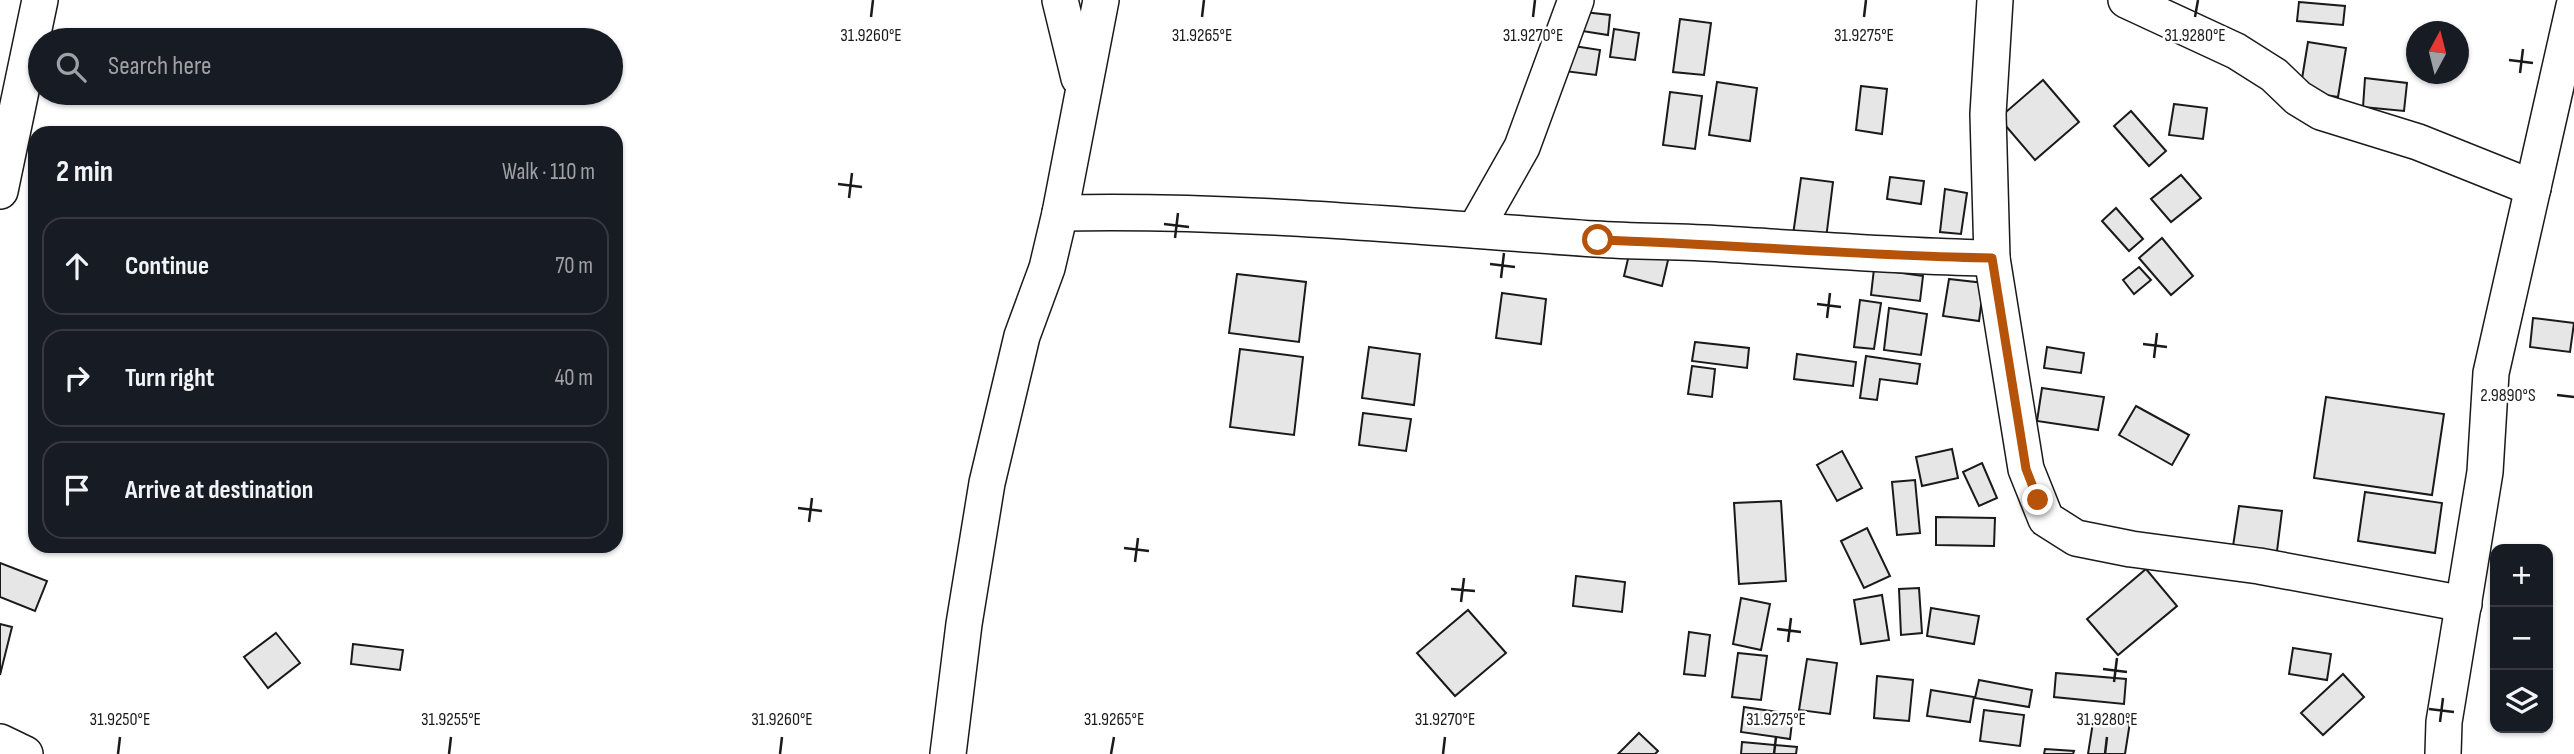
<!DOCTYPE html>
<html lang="en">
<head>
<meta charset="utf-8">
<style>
	body { margin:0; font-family:"Sofia Sans Condensed",sans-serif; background:#242831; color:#f1f3f6 }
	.controls { position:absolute; right:21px; bottom:21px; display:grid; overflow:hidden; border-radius:14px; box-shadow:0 2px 5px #0004 }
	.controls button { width:63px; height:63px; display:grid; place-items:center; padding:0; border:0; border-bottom:2px solid #363941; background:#171b24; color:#f1f3f6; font:35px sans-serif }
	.compass { position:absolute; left:2406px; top:21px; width:63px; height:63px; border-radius:50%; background:#171b24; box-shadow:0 2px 5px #0004; rotate:7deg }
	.stop { position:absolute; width:21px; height:21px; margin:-16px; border:5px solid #b45309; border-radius:50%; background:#fff }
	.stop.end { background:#b45309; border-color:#fff; box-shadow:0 2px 7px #0008 }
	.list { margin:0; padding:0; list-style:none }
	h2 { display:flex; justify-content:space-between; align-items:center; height:91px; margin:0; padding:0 28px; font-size:30px }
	h2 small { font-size:23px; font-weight:400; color:#9ea1a6 }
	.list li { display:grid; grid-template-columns:46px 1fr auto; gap:21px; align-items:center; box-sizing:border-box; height:98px; margin:0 14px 14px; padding:0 14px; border:2px solid #363941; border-radius:21px }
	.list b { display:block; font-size:26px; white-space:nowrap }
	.list em { font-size:23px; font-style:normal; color:#9ea1a6 }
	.icon { flex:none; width:38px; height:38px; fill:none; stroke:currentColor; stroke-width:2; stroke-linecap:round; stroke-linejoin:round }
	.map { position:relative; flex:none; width:2574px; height:754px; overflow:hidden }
	.search { position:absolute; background:#171b24; box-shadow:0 2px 5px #0004; left:28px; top:28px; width:595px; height:77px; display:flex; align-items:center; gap:18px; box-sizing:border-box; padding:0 24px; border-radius:38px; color:#9ea1a6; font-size:26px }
	.panel { position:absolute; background:#171b24; box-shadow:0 2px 5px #0004; left:28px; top:126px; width:595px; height:427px; border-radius:21px }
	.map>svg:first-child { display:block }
	.building { fill:#e6e6e6; stroke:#1a1a1a; stroke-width:2 }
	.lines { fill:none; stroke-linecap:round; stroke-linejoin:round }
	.street-casing { stroke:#1a1a1a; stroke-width:38 }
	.street { stroke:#fff; stroke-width:35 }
	.route { stroke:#b45309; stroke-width:9 }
	.ticks { fill:none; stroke:#1a1a1a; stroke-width:2.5 }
	.ticks-label { font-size:18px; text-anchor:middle; fill:#1a1a1a; stroke:#fff; stroke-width:5; stroke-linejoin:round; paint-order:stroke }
</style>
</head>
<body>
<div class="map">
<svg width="2574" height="754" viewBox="0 0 2574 754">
	<rect width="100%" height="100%" fill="#fff"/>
	<!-- building -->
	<g class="building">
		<path d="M2299,2L2345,6L2343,25L2297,21Z"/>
		<path d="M1584,12L1610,15L1608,35L1582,31Z"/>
		<path d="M1680,19L1711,23L1704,75L1673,72Z"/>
		<path d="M1614,29L1639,33L1635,60L1610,57Z"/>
		<path d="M2308,42L2346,48L2338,97L2300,91Z"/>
		<path d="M1567,45L1600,50L1596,75L1564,71Z"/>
		<path d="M2365,78L2407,83L2404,111L2363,107Z"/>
		<path d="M2043,80L2079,122L2035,160L1999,118Z"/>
		<path d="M1717,82L1757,88L1750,141L1709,135Z"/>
		<path d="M1861,86L1887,89L1882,134L1856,130Z"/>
		<path d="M1670,92L1702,96L1695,149L1663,145Z"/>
		<path d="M2174,104L2207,108L2203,139L2169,135Z"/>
		<path d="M2131,111L2166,151L2149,166L2114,126Z"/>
		<path d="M2181,175L2201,198L2171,222L2151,199Z"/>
		<path d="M1890,177L1924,181L1921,204L1887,199Z"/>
		<path d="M1801,178L1833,182L1826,239L1793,235Z"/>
		<path d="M1945,189L1967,193L1961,234L1940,232Z"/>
		<path d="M2116,208L2143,239L2129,251L2102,221Z"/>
		<path d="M2162,238L2193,276L2171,295L2139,258Z"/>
		<path d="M1631,246L1669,256L1662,286L1624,276Z"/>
		<path d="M2139,267L2151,280L2134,294L2123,280Z"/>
		<path d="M1874,269L1923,276L1920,301L1871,295Z"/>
		<path d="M1237,274L1306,282L1299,342L1229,333Z"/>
		<path d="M1949,279L1984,283L1979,321L1943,316Z"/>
		<path d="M1502,293L1546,299L1541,344L1496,338Z"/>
		<path d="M1860,300L1881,303L1874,349L1854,347Z"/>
		<path d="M1889,308L1927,314L1921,355L1884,350Z"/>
		<path d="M2533,318L2574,323L2570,352L2530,347Z"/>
		<path d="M1695,342L1749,348L1747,368L1692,361Z"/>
		<path d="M1369,347L1420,354L1414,405L1362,398Z"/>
		<path d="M2047,347L2084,353L2081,373L2044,368Z"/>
		<path d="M1240,349L1303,357L1294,435L1230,427Z"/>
		<path d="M1797,354L1856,362L1853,386L1794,379Z"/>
		<path d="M1866,356L1920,364L1917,384L1880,379L1877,400L1860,398Z"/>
		<path d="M1692,366L1715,369L1712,397L1688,394Z"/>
		<path d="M2042,388L2104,397L2098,430L2037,421Z"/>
		<path d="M2326,397L2444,414L2432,495L2314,478Z"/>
		<path d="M2136,406L2189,435L2172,465L2119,435Z"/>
		<path d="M1363,413L1411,419L1406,451L1359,445Z"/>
		<path d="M1952,449L1958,478L1922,486L1916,457Z"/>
		<path d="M1842,451L1862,488L1837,501L1817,465Z"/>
		<path d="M1982,463L1997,498L1979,506L1963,472Z"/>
		<path d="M1915,480L1920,533L1897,535L1892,482Z"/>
		<path d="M2365,492L2442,503L2435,553L2358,541Z"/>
		<path d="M1781,501L1786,581L1739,584L1734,503Z"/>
		<path d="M2239,506L2282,511L2276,559L2232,553Z"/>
		<path d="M1936,517L1995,518L1994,546L1936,545Z"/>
		<path d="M1867,528L1890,576L1864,588L1841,541Z"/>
		<path d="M0,563L47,581L35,611L0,597Z"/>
		<path d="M2146,569L2177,606L2118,655L2087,619Z"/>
		<path d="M1576,576L1625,582L1622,612L1573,606Z"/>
		<path d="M1919,588L1922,633L1901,635L1899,589Z"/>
		<path d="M1882,595L1889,640L1861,644L1854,600Z"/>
		<path d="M1741,598L1770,604L1761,650L1733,644Z"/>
		<path d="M1931,608L1979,616L1974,644L1927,636Z"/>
		<path d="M1468,610L1506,653L1455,696L1417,653Z"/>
		<path d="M0,624L12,627L0,675Z"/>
		<path d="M1689,632L1710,635L1705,676L1684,674Z"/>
		<path d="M276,633L300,663L268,688L244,657Z"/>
		<path d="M353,644L403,650L400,670L351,664Z"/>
		<path d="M2293,648L2331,654L2327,680L2289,674Z"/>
		<path d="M1738,653L1767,656L1761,700L1732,697Z"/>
		<path d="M1807,659L1837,663L1830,714L1799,710Z"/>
		<path d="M2056,673L2126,679L2124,704L2054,697Z"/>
		<path d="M2343,674L2364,697L2323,735L2301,713Z"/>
		<path d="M1877,676L1913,680L1909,721L1874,718Z"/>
		<path d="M1979,680L2032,690L2029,707L1975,698Z"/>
		<path d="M1931,690L1974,697L1970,722L1927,716Z"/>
		<path d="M1744,707L1793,714L1790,739L1741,732Z"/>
		<path d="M1984,710L2024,715L2020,746L1980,741Z"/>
		<path d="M2094,716L2130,722L2125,754H2088Z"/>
		<path d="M1639,733L1658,751L1655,754H1618Z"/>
		<path d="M1742,742L1797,747L1796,754H1741Z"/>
		<path d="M2045,749L2074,751L2073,754H2044Z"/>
	</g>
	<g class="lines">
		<!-- street casing -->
		<g class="street-casing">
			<g id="street">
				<path d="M1060,0L1079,78"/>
				<path d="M1995,0L1988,114L1992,258L2026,469L2046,519L2076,538L2131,549L2259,566L2464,604"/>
				<path d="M2126,0L2236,51L2274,75L2298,98L2321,112L2418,142L2533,188"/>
				<path d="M0,191L40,0"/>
				<path d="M1060,213C1239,209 1416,227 1595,239C1637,242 1680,241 1722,244C1812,249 1902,257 1992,258"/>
				<path d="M1475,230L1522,147L1576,0"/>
				<path d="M0,742L25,754"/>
				<path d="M948,754L964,624L987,483L1022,336L1047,268L1060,213L1101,0"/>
				<path d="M2443,754L2444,722L2485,472L2491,373L2574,6"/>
			</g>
		</g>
		<!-- street -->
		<use href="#street" class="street"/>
	</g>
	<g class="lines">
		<!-- route -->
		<path class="route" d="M1598,240C1730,244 1861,256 1992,258L2026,469L2038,500"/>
	</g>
	<!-- ticks -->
	<path class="ticks" d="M871,17L873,0M1202,17L1204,0M1533,17L1535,0M1864,17L1866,0M2195,17L2198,0M2509,60L2533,63M2520,73L2523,49M838,184L862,187M849,198L852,173M1164,224L1189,227M1175,238L1178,213M1490,264L1515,267M1501,278L1504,253M1817,304L1841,307M1827,318L1830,293M2143,344L2167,347M2154,358L2157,333M2557,395L2574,397M798,508L822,511M809,522L812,498M1124,548L1149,551M1135,562L1138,538M1451,589L1475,591M1461,602L1464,578M1777,629L1801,632M1788,642L1791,618M2103,669L2127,672M2114,682L2117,658M2429,709L2454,712M2440,722L2443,698M118,754L120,737M449,754L451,737M780,754L782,737M1111,754L1114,737M1443,754L1445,737M1774,754L1776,737M2105,754L2107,737"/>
	<g class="ticks-label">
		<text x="871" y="41">31.9260°E</text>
		<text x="1202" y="41">31.9265°E</text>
		<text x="1533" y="41">31.9270°E</text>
		<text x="1864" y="41">31.9275°E</text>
		<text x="2195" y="41">31.9280°E</text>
		<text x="2508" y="401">2.9890°S</text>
		<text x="120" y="725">31.9250°E</text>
		<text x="451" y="725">31.9255°E</text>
		<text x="782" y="725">31.9260°E</text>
		<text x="1114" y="725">31.9265°E</text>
		<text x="1445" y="725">31.9270°E</text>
		<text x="1776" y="725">31.9275°E</text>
		<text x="2107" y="725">31.9280°E</text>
	</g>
</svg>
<div class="controls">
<button>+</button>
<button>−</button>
<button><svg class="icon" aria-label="layers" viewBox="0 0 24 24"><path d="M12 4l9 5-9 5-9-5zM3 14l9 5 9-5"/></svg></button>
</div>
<svg class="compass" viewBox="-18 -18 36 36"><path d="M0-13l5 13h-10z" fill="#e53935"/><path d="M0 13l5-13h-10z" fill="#9ea1a6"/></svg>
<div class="stop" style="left:1598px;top:240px"></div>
<div class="stop end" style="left:2038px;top:500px"></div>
<div class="search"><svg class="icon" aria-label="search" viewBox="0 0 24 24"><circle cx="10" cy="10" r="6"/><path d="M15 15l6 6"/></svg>Search here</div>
<section class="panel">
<h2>2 min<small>Walk · 110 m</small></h2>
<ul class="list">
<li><svg class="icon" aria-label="ahead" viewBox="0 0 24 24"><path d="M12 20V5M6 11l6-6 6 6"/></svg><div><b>Continue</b></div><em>70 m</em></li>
<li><svg class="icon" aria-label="right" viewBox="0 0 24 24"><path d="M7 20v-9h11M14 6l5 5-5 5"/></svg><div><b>Turn right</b></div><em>40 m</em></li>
<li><svg class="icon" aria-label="arrive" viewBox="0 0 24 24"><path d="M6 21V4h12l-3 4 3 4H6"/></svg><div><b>Arrive at destination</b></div></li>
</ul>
</section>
</div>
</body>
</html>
